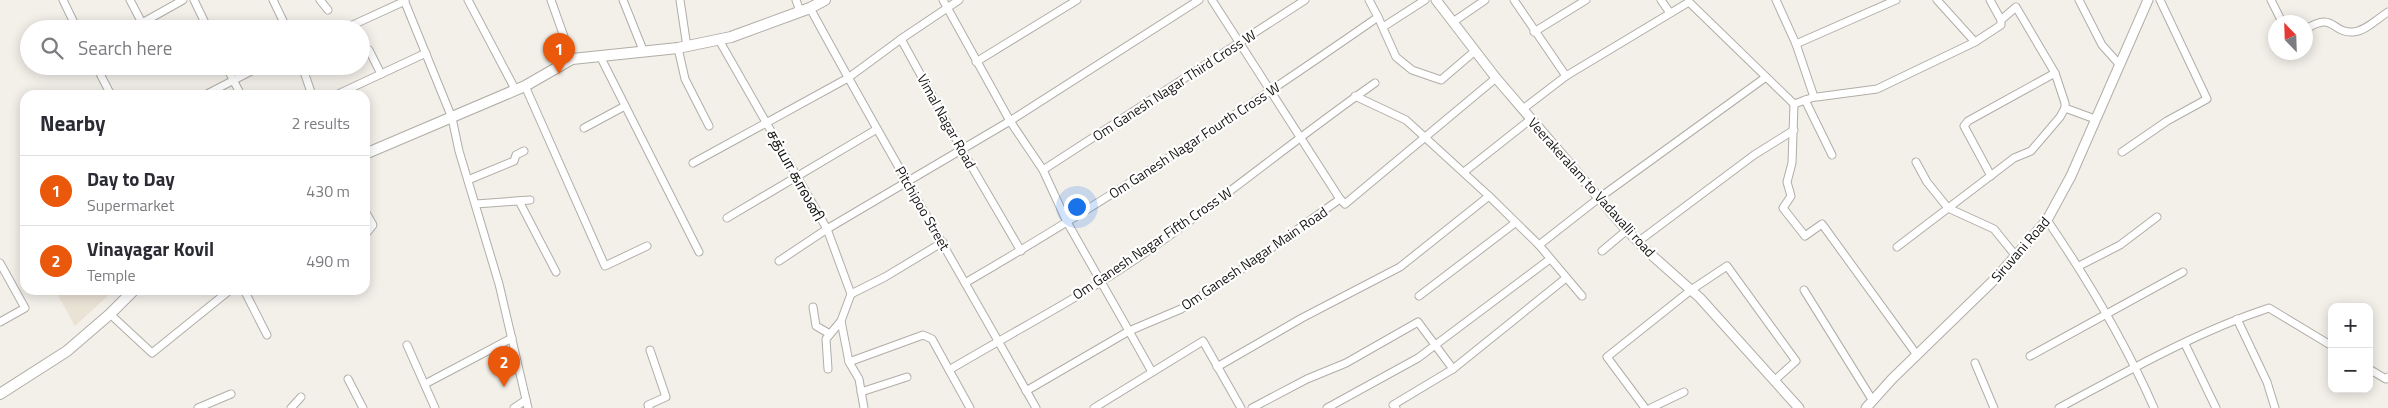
<!DOCTYPE html>
<html lang="en">
<head>
<meta charset="utf-8">
<style>
	body { margin:0; font-family:"Titillium Web","Noto Sans Tamil",sans-serif; background:#f7f7f7; color:#2b2b33 }
	.controls { position:absolute; right:15px; bottom:15px; display:grid; overflow:hidden; border-radius:10px; box-shadow:0 2px 12px #0003 }
	.controls button { width:45px; height:45px; display:grid; place-items:center; padding:0; border:0; border-bottom:1px solid #e1e1e2; background:#fff; color:#2b2b33; font:25px sans-serif }
	.compass { position:absolute; left:2268px; top:15px; width:45px; height:45px; border-radius:50%; background:#fff; box-shadow:0 2px 12px #0003; rotate:337deg }
	.you { position:absolute; left:1076px; top:206px; width:18px; height:18px; margin:-12px; border:4px solid #fff; border-radius:50%; background:#1a73e8; box-shadow:0 0 0 8px #1a73e833 }
	.badge { display:grid; place-items:center; width:32px; height:32px; border-radius:50%; background:#ea580c; color:#fff; font-size:16px; font-weight:700 }
	.pin { position:absolute; translate:-50% -41px; filter:drop-shadow(0 1px 2px #0008) }
	.pin::after { content:''; position:absolute; top:26px; width:18px; height:15px; background:inherit; clip-path:polygon(0 0,100% 0,50% 100%) }
	.list { margin:0; padding:0; list-style:none }
	h2 { display:flex; justify-content:space-between; align-items:center; height:65px; margin:0; padding:0 20px; font-size:21px }
	h2 small { font-size:16px; font-weight:400; color:#7c7c81 }
	.list li { display:grid; grid-template-columns:32px 1fr auto; gap:15px; align-items:center; box-sizing:border-box; height:70px; padding:0 20px; border-top:1px solid #e1e1e2 }
	.list b { display:block; font-size:19px; white-space:nowrap }
	.list p { margin:0; font-size:16px; white-space:nowrap; color:#7c7c81 }
	.list em { font-size:16px; font-style:normal; color:#7c7c81 }
	.icon { flex:none; width:28px; height:28px; fill:none; stroke:currentColor; stroke-width:2; stroke-linecap:round; stroke-linejoin:round }
	.map { position:relative; flex:none; width:2388px; height:408px; overflow:hidden }
	.search { position:absolute; background:#fff; box-shadow:0 2px 12px #0003; left:20px; top:20px; width:350px; height:55px; display:flex; align-items:center; gap:12px; box-sizing:border-box; padding:0 18px; border-radius:28px; color:#7c7c81; font-size:19px }
	.panel { position:absolute; background:#fff; box-shadow:0 2px 12px #0003; left:20px; top:90px; width:350px; height:205px; border-radius:15px }
	.map>svg:first-child { display:block }
	.built { fill:#ebe2d6 }
	.lines { fill:none; stroke-linecap:round; stroke-linejoin:round }
	.minor-casing { stroke:#b1ada7; stroke-width:9 }
	.tertiary-casing { stroke:#b1ada7; stroke-width:11 }
	.secondary-casing { stroke:#b1ada7; stroke-width:12 }
	.minor { stroke:#fff; stroke-width:7 }
	.tertiary { stroke:#fff; stroke-width:9 }
	.secondary { stroke:#fff; stroke-width:10 }
	.labels { text-anchor:middle; dominant-baseline:central; stroke-width:4.5; stroke-linejoin:round; paint-order:stroke }
	.street-label { font-size:14px; fill:#151412; stroke:#fff }
</style>
</head>
<body>
<div class="map">
<svg width="2388" height="408" viewBox="0 0 2388 408">
	<rect width="100%" height="100%" fill="#f3efe9"/>
	<!-- built -->
	<path class="built" d="M55,290H114L75,326Z"/>
	<g class="lines">
		<!-- minor casing -->
		<g class="minor-casing">
			<g id="minor">
				<path d="M63,0L77,29"/>
				<path d="M130,0L142,23L183,0"/>
				<path d="M194,0L208,29"/>
				<path d="M273,0L287,29"/>
				<path d="M320,0L328,10"/>
				<path d="M404,0L452,118L459,151L499,284L528,408"/>
				<path d="M468,0L515,89"/>
				<path d="M551,0L572,59"/>
				<path d="M623,0L643,50"/>
				<path d="M680,0L687,47"/>
				<path d="M796,0L800,11"/>
				<path d="M943,0L1010,121L1043,170L1067,222L1129,331L1026,391"/>
				<path d="M959,0L901,39L962,150L1021,251"/>
				<path d="M1514,0L1566,76"/>
				<path d="M1661,0L1670,13"/>
				<path d="M1776,0L1796,44L1814,97H1817L1877,89L1975,42L2001,25V20L1990,0"/>
				<path d="M1937,0L1975,42"/>
				<path d="M2079,0L2102,45L2119,64"/>
				<path d="M2271,0L2282,22"/>
				<path d="M810,8C883,143 961,274 1036,408"/>
				<path d="M1378,17L1396,57L1412,70L1441,80L1475,51"/>
				<path d="M2001,20L2016,7L2055,73L2065,103V108"/>
				<path d="M1453,22L1485,0"/>
				<path d="M1383,27L1425,0"/>
				<path d="M130,29L142,23"/>
				<path d="M344,29L405,1"/>
				<path d="M2306,29C2334,11 2331,33 2353,32C2366,31 2378,18 2388,12"/>
				<path d="M1534,32L1586,0"/>
				<path d="M719,40L827,229L1010,121L1199,0"/>
				<path d="M1796,44L1896,0"/>
				<path d="M678,48L685,79L709,126"/>
				<path d="M369,50L381,74"/>
				<path d="M600,56L699,252"/>
				<path d="M976,62L1077,0"/>
				<path d="M96,66L111,95"/>
				<path d="M226,66L241,95"/>
				<path d="M302,66L312,95"/>
				<path d="M525,86L605,266L647,246"/>
				<path d="M205,95L261,66"/>
				<path d="M336,95L426,53"/>
				<path d="M1805,100L1832,155"/>
				<path d="M1794,104L1792,163L1787,182L1791,196L1783,208L1805,236L1822,224L1917,355"/>
				<path d="M1523,109L1566,76L1689,2L1794,104L1814,97"/>
				<path d="M584,128L625,106"/>
				<path d="M2122,152L2167,121L2207,99L2160,0"/>
				<path d="M1916,162L1927,182L1948,208L1994,229L2015,255"/>
				<path d="M693,163L848,78L901,39"/>
				<path d="M1043,170L1305,0"/>
				<path d="M1464,172L1531,119"/>
				<path d="M1991,176L1964,126L1968,121L2055,73"/>
				<path d="M468,180L514,161L516,155L524,151"/>
				<path d="M1489,196L1539,245L1599,198L1766,77"/>
				<path d="M1340,199L1345,204L1496,78"/>
				<path d="M519,201L556,272"/>
				<path d="M476,204L530,200"/>
				<path d="M365,211L373,225L365,235"/>
				<path d="M727,218L877,129"/>
				<path d="M2047,220C2088,280 2125,342 2154,408"/>
				<path d="M1639,241L1754,155L1794,130"/>
				<path d="M1539,245L1582,296"/>
				<path d="M1897,247L2014,158L2031,151L2060,117L2065,108L2095,119"/>
				<path d="M1602,251L1627,230"/>
				<path d="M779,261L827,229L851,294L841,321L849,362L859,379L864,408"/>
				<path d="M0,263L25,308L0,322"/>
				<path d="M2079,266L2120,245L2157,217"/>
				<path d="M965,283C1106,201 1243,111 1378,17L1369,0"/>
				<path d="M244,290L267,335"/>
				<path d="M1804,290L1873,401"/>
				<path d="M851,294L885,277L943,242"/>
				<path d="M1419,296L1515,223"/>
				<path d="M813,307L816,326L830,334"/>
				<path d="M110,314L152,353L230,290"/>
				<path d="M2237,319L2267,382L2275,408"/>
				<path d="M2185,344L2216,408"/>
				<path d="M407,345L435,408"/>
				<path d="M2030,356L2183,272"/>
				<path d="M849,362L923,335L932,339L949,370"/>
				<path d="M1975,363L1994,408"/>
				<path d="M1217,367L1302,318L1400,267L1489,196L1406,120L1355,96"/>
				<path d="M828,369L826,339L841,321"/>
				<path d="M1453,369L1566,278"/>
				<path d="M2369,369L2386,379L2388,377"/>
				<path d="M1152,372L1129,331L1181,309L1235,274L1340,199L1212,0"/>
				<path d="M348,379L363,408"/>
				<path d="M425,384L512,338"/>
				<path d="M861,392L907,377"/>
				<path d="M198,408L231,394"/>
				<path d="M291,408L301,397"/>
				<path d="M514,408L526,400"/>
				<path d="M649,408L648,405L666,397L650,350"/>
				<path d="M970,408L949,370C998,341 1050,313 1099,283C1195,223 1282,148 1375,83"/>
				<path d="M1094,408L1203,341L1241,408"/>
				<path d="M1252,408L1307,379L1346,363L1418,322L1453,369L1393,405L1396,408"/>
				<path d="M1327,408L1418,358L1550,259"/>
				<path d="M1645,408L1607,357L1691,290L1727,266L1796,361L1775,380"/>
				<path d="M1651,408L1684,392"/>
				<path d="M2059,408C2126,372 2196,332 2269,308L2332,346"/>
			</g>
		</g>
		<!-- tertiary casing -->
		<g class="tertiary-casing">
			<g id="tertiary">
				<path d="M1436,0L1496,78L1623,226L1647,251L1700,298L1799,408"/>
				<path d="M1866,408L1892,379L1996,278L2047,220L2071,176L2148,0"/>
			</g>
		</g>
		<!-- secondary casing -->
		<g class="secondary-casing">
			<g id="secondary">
				<path d="M365,154L525,86L572,59L678,48L731,37L810,8L825,0"/>
				<path d="M0,394L67,351L110,314L134,290"/>
			</g>
		</g>
		<!-- minor -->
		<use href="#minor" class="minor"/>
		<!-- tertiary -->
		<use href="#tertiary" class="tertiary"/>
		<!-- secondary -->
		<use href="#secondary" class="secondary"/>
	</g>
	<g class="labels">
		<!-- street labels -->
		<g class="street-label">
			<text transform="translate(1174 85) rotate(-33)">Om Ganesh Nagar Third Cross W</text>
			<text transform="translate(947 121) rotate(61)">Vimal Nagar Road</text>
			<text transform="translate(1194 140) rotate(-33)">Om Ganesh Nagar Fourth Cross W</text>
			<text transform="translate(796 175) rotate(61)">சத்யா காலனி</text>
			<text transform="translate(1592 187) rotate(48)">Veerakeralam to Vadavalli road</text>
			<text transform="translate(923 208) rotate(60)">Pitchipoo Street</text>
			<text transform="translate(1152 243) rotate(-34)">Om Ganesh Nagar Fifth Cross W</text>
			<text transform="translate(2020 249) rotate(-49)">Siruvani Road</text>
			<text transform="translate(1254 258) rotate(-34)">Om Ganesh Nagar Main Road</text>
		</g>
	</g>
</svg>
<div class="controls">
<button>+</button>
<button>−</button>
</div>
<svg class="compass" viewBox="-18 -18 36 36"><path d="M0-13l5 13h-10z" fill="#e53935"/><path d="M0 13l5-13h-10z" fill="#7c7c81"/></svg>
<div class="you"></div>
<div class="pin badge" style="left:559px;top:74px">1</div>
<div class="pin badge" style="left:504px;top:387px">2</div>
<div class="search"><svg class="icon" aria-label="search" viewBox="0 0 24 24"><circle cx="10" cy="10" r="6"/><path d="M15 15l6 6"/></svg>Search here</div>
<section class="panel">
<h2>Nearby<small>2 results</small></h2>
<ul class="list">
<li><span class="badge">1</span><div><b>Day to Day</b><p>Supermarket</p></div><em>430 m</em></li>
<li><span class="badge">2</span><div><b>Vinayagar Kovil</b><p>Temple</p></div><em>490 m</em></li>
</ul>
</section>
</div>
</body>
</html>
